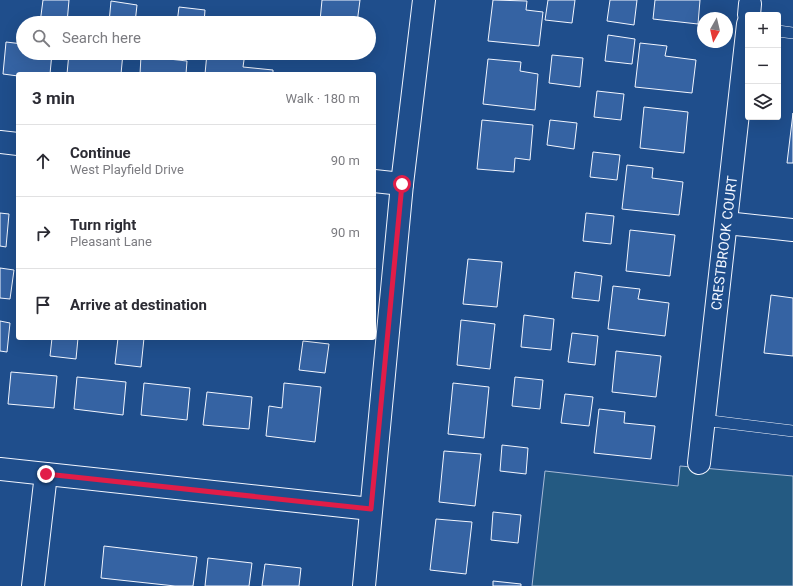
<!DOCTYPE html>
<html lang="en">
<head>
<meta charset="utf-8">
<style>
	body { margin:0; font-family:Roboto,sans-serif; background:#f7f7f7; color:#2b2b33 }
	.controls { position:absolute; right:12px; top:12px; display:grid; overflow:hidden; border-radius:4px; box-shadow:0 4px 16px #0002 }
	.controls button { width:36px; height:36px; display:grid; place-items:center; padding:0; border:0; border-bottom:1px solid #e1e1e2; background:#fff; color:#2b2b33; font:20px sans-serif }
	.compass { position:absolute; left:697px; top:12px; width:36px; height:36px; border-radius:50%; background:#fff; box-shadow:0 4px 16px #0002; rotate:188deg }
	.stop { position:absolute; width:12px; height:12px; margin:-9px; border:3px solid #e11d48; border-radius:50%; background:#fff }
	.stop.end { background:#e11d48; border-color:#fff; box-shadow:0 1px 4px #0008 }
	.list { margin:0; padding:0; list-style:none }
	h2 { display:flex; justify-content:space-between; align-items:center; height:52px; margin:0; padding:0 16px; font-size:17px }
	h2 small { font-size:13px; font-weight:400; color:#7c7c81 }
	.list li { display:grid; grid-template-columns:26px 1fr auto; gap:12px; align-items:center; box-sizing:border-box; height:72px; padding:0 16px; border-top:1px solid #e1e1e2 }
	.list b { display:block; font-size:15px; white-space:nowrap }
	.list p { margin:0; font-size:13px; white-space:nowrap; color:#7c7c81 }
	.list em { font-size:13px; font-style:normal; color:#7c7c81 }
	.icon { flex:none; width:22px; height:22px; fill:none; stroke:currentColor; stroke-width:2; stroke-linecap:round; stroke-linejoin:round }
	.map { position:relative; flex:none; width:793px; height:586px; overflow:hidden }
	.search { position:absolute; background:#fff; box-shadow:0 4px 16px #0002; left:16px; top:16px; width:360px; height:44px; display:flex; align-items:center; gap:10px; box-sizing:border-box; padding:0 14px; border-radius:22px; color:#7c7c81; font-size:15px }
	.panel { position:absolute; background:#fff; box-shadow:0 4px 16px #0002; left:16px; top:72px; width:360px; height:268px; border-radius:4px }
	.map>svg:first-child { display:block }
	.green { fill:#245a82; stroke:#a8bbd7 }
	.building { fill:#3563a3; stroke:#f2f6ff }
	.lines { fill:none; stroke-linecap:round; stroke-linejoin:round }
	.lane-casing { stroke:#f2f6ff; stroke-width:12 }
	.street-casing { stroke:#f2f6ff; stroke-width:24 }
	.lane { stroke:#1f4e8c; stroke-width:11 }
	.street { stroke:#1f4e8c; stroke-width:22 }
	.route { stroke:#e11d48; stroke-width:5 }
	.labels { text-anchor:middle; dominant-baseline:central; stroke-width:3; stroke-linejoin:round; paint-order:stroke }
	.street-label { font-size:14px; fill:#f2f6ff; stroke:#1f4e8c }
</style>
</head>
<body>
<div class="map">
<svg width="793" height="586" viewBox="0 0 793 586">
	<rect width="100%" height="100%" fill="#1f4e8c"/>
	<!-- green -->
	<path class="green" d="M680,466L793,476V586H532L545,471L678,486Z"/>
	<!-- building -->
	<g class="building">
		<path d="M43,0H69L67,23H40Z"/>
		<path d="M322,0H360L357,23L320,21Z"/>
		<path d="M493,0L527,1L526,10L543,12L539,46L488,41Z"/>
		<path d="M548,0H575L572,23L545,20Z"/>
		<path d="M610,0H637L634,25L607,21Z"/>
		<path d="M655,0H700L698,24L653,19Z"/>
		<path d="M111,1L137,5L135,23H109Z"/>
		<path d="M179,7L205,10L204,23H177Z"/>
		<path d="M608,35L635,39L632,64L605,61Z"/>
		<path d="M6,42L23,44V53H52L50,74H18V76L3,74Z"/>
		<path d="M640,43L667,46L665,56L696,60L692,93L635,87Z"/>
		<path d="M69,53H123L121,74H67Z"/>
		<path d="M207,53H245L243,67L273,70V74H205Z"/>
		<path d="M552,55L583,58L580,87L549,83Z"/>
		<path d="M141,56L187,61L186,74H140Z"/>
		<path d="M488,59L521,62L520,71L538,74L535,110L483,104Z"/>
		<path d="M597,91L624,94L621,120L594,117Z"/>
		<path d="M644,107L688,112L684,153L640,148Z"/>
		<path d="M793,113V163H787Z"/>
		<path d="M482,120L533,125L530,160L515,158L514,172L477,169Z"/>
		<path d="M550,120L577,123L574,149L547,145Z"/>
		<path d="M593,152L620,155L617,180L590,177Z"/>
		<path d="M627,165L653,168L652,178L683,182L679,215L622,209Z"/>
		<path d="M0,213L9,214L6,247L0,246Z"/>
		<path d="M586,213L614,216L611,244L583,241Z"/>
		<path d="M630,230L675,235L670,276L626,271Z"/>
		<path d="M468,259L502,262L497,307L463,304Z"/>
		<path d="M0,268L14,270L10,299L0,298Z"/>
		<path d="M575,272L602,276L599,301L572,298Z"/>
		<path d="M613,286L640,289L638,299L669,303L665,336L608,329Z"/>
		<path d="M771,295L793,298V356L764,353Z"/>
		<path d="M524,315L554,319L551,350L521,347Z"/>
		<path d="M461,320L495,324L490,369L457,365Z"/>
		<path d="M0,321L10,323L7,352L0,351Z"/>
		<path d="M572,333L598,336L595,365L568,362Z"/>
		<path d="M52,338H78L76,359L50,356Z"/>
		<path d="M118,338H144L141,367L115,364Z"/>
		<path d="M303,341L329,344L325,373L299,370Z"/>
		<path d="M616,351L661,356L656,397L612,392Z"/>
		<path d="M11,372L57,376L54,408L8,404Z"/>
		<path d="M77,377L126,382L123,415L74,409Z"/>
		<path d="M515,377L543,380L540,409L512,406Z"/>
		<path d="M144,383L190,388L187,420L141,415Z"/>
		<path d="M284,383L321,387L315,442L266,436L269,406L282,408Z"/>
		<path d="M453,383L489,387L484,438L448,434Z"/>
		<path d="M207,392L252,397L249,429L203,425Z"/>
		<path d="M565,394L593,397L589,426L561,423Z"/>
		<path d="M599,409L625,412L624,423L655,426L651,459L594,453Z"/>
		<path d="M502,445L528,448L526,474L500,471Z"/>
		<path d="M444,451L481,454L475,506L439,502Z"/>
		<path d="M493,512L521,515L518,543L491,540Z"/>
		<path d="M436,519L472,522L466,574L430,570Z"/>
		<path d="M104,546L197,557L193,586H175L101,578Z"/>
		<path d="M208,558L252,563L249,586H205Z"/>
		<path d="M265,564L301,568L299,586H262Z"/>
		<path d="M493,581L521,584V586H493Z"/>
	</g>
	<g class="lines">
		<!-- lane casing -->
		<g class="lane-casing">
			<g id="lane">
				<path d="M778,31L793,33"/>
				<path d="M703,420L793,431"/>
			</g>
		</g>
		<!-- street casing -->
		<g class="street-casing">
			<g id="street">
				<path d="M749,15L750,4"/>
				<path d="M0,142L18,144"/>
				<path d="M374,181L402,184"/>
				<path d="M726,223L793,230"/>
				<path d="M699,463L748,24"/>
				<path d="M0,469L371,509"/>
				<path d="M33,586L46,474"/>
				<path d="M364,586L402,184L424,0"/>
			</g>
		</g>
		<!-- lane -->
		<use href="#lane" class="lane"/>
		<!-- street -->
		<use href="#street" class="street"/>
	</g>
	<g class="lines">
		<!-- route -->
		<path class="route" d="M46,474L371,509L402,184"/>
	</g>
	<g class="labels">
		<!-- street labels -->
		<g class="street-label">
			<text transform="translate(724 243) rotate(-83)">CRESTBROOK COURT</text>
		</g>
	</g>
</svg>
<div class="controls">
<button>+</button>
<button>−</button>
<button><svg class="icon" aria-label="layers" viewBox="0 0 24 24"><path d="M12 4l9 5-9 5-9-5zM3 14l9 5 9-5"/></svg></button>
</div>
<svg class="compass" viewBox="-18 -18 36 36"><path d="M0-13l5 13h-10z" fill="#e53935"/><path d="M0 13l5-13h-10z" fill="#7c7c81"/></svg>
<div class="stop" style="left:402px;top:184px"></div>
<div class="stop end" style="left:46px;top:474px"></div>
<div class="search"><svg class="icon" aria-label="search" viewBox="0 0 24 24"><circle cx="10" cy="10" r="6"/><path d="M15 15l6 6"/></svg>Search here</div>
<section class="panel">
<h2>3 min<small>Walk · 180 m</small></h2>
<ul class="list">
<li><svg class="icon" aria-label="ahead" viewBox="0 0 24 24"><path d="M12 20V5M6 11l6-6 6 6"/></svg><div><b>Continue</b><p>West Playfield Drive</p></div><em>90 m</em></li>
<li><svg class="icon" aria-label="right" viewBox="0 0 24 24"><path d="M7 20v-9h11M14 6l5 5-5 5"/></svg><div><b>Turn right</b><p>Pleasant Lane</p></div><em>90 m</em></li>
<li><svg class="icon" aria-label="arrive" viewBox="0 0 24 24"><path d="M6 21V4h12l-3 4 3 4H6"/></svg><div><b>Arrive at destination</b></div></li>
</ul>
</section>
</div>
</body>
</html>
